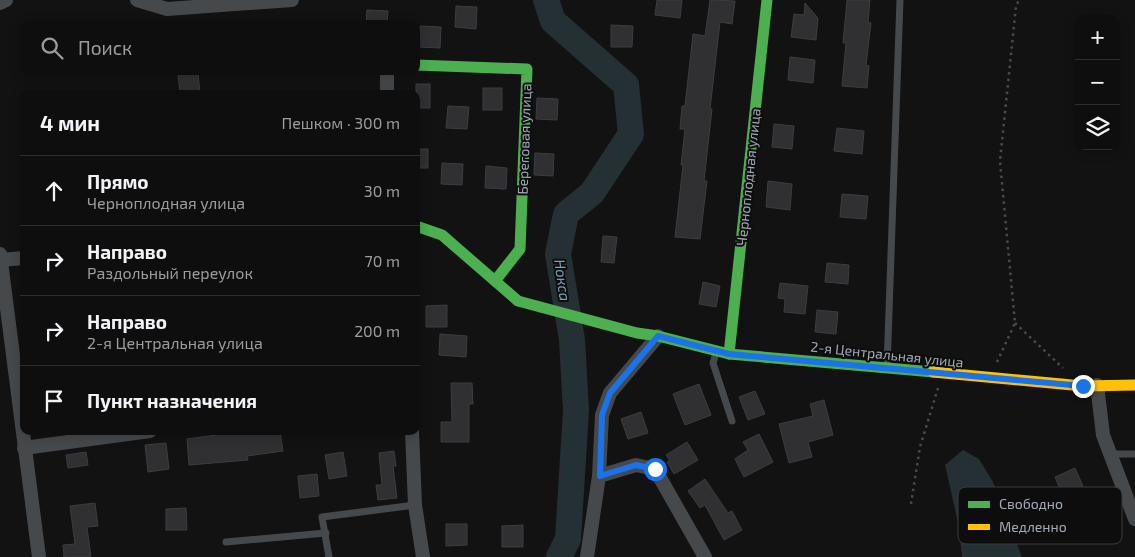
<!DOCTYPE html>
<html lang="ru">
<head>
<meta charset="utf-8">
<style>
	body { margin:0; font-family:"Exo 2",sans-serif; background:#1c1c1c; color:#f1f3f6 }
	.controls { position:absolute; right:15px; top:15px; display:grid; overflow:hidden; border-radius:10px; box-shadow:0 2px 12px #0003 }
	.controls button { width:45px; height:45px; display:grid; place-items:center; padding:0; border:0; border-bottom:1px solid #2e2e2e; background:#0e0e0e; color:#f1f3f6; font:25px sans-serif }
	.stop { position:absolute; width:15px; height:15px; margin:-11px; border:4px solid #1a73e8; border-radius:50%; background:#fff }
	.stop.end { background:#1a73e8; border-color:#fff; box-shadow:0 1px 5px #0008 }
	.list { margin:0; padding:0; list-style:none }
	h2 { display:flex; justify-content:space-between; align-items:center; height:65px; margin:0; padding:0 20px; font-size:21px }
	h2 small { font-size:16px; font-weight:400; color:#9b9c9e }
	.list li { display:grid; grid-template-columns:32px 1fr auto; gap:15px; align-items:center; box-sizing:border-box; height:70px; padding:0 20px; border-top:1px solid #2e2e2e }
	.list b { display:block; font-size:19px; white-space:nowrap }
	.list p { margin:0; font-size:16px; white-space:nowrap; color:#9b9c9e }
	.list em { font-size:16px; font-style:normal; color:#9b9c9e }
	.icon { flex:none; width:28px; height:28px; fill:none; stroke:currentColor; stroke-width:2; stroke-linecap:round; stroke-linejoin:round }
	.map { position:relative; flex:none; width:1135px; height:557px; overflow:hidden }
	.search { position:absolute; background:#0e0e0e; box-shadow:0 2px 12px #0003; left:20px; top:20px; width:400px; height:55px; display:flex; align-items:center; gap:12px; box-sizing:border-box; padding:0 18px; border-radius:10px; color:#9b9c9e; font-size:19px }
	.panel { position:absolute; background:#0e0e0e; box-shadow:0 2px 12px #0003; left:20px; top:90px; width:400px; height:345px; border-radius:10px }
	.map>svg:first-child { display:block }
	.water { fill:#253035 }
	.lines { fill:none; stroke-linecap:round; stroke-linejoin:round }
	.river { stroke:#253035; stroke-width:26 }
	.building { fill:#303032; stroke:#3b3d3f }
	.path { stroke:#484a4d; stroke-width:2.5; stroke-dasharray:2.5 4; stroke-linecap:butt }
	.lane { stroke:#46494c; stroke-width:7 }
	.street { stroke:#46494c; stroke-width:14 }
	.fast { stroke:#4caf50; stroke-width:11 }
	.slow { stroke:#ffc107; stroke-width:11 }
	.route { stroke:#1a73e8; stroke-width:6 }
	.labels { text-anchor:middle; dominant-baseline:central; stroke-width:4; stroke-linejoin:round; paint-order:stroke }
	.street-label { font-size:14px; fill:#a2abb5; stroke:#0d0d0e }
	.water-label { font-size:15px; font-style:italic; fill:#76a1b3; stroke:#0d0d0e }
	.key { fill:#0d0d0e; stroke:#3a3c40; stroke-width:1 }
	.key-label { font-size:14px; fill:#a2abb5 }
</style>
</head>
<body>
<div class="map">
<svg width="1135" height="557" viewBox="0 0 1135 557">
	<rect width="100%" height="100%" fill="#121213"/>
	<!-- water -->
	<path class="water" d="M963,450L979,459L993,482L1022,557H962L959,527L945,465Z"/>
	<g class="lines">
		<!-- river -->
		<path class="river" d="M546,0L553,21L626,85L631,134L592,193L566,214L558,254L572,340L576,410L568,539L559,557"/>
	</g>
	<!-- building -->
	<g class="building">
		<path d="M657,0H682L680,18L655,15Z"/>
		<path d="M710,0L735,1L732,24L720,22L710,109H712L704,181H707L700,239L675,237L683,165H681L685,129H680L682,106H685L693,34L705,36Z"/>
		<path d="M847,0H870L868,22L871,23L866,65L869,66L867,88L842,86L846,43H843Z"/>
		<path d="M805,3L818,18L816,40L791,37L794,14L804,15Z"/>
		<path d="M456,6L477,7L476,29L455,27Z"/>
		<path d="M367,10L388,11L387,24H366Z"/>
		<path d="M611,25L633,26L632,47H611Z"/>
		<path d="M420,26L441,27L440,48L419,47Z"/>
		<path d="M790,57L815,60L813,83L788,80Z"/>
		<path d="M198,72L200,94H180L178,74Z"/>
		<rect x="416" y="84" width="14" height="24"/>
		<rect x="483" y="88" width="19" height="22"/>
		<path d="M537,98L558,99L557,120L536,119Z"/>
		<path d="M448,106L469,107L467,129L446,128Z"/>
		<path d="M774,124L794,126L792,149L772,147Z"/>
		<path d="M837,128L864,131L862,154L834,151Z"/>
		<rect x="416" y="149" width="12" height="19"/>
		<path d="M535,153L554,154L553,176L534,175Z"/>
		<path d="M442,163L463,164L462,185L441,184Z"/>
		<path d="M486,166L507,168L506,189L485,188Z"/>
		<path d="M768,181L792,184L790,210L766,207Z"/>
		<path d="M842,194L868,196L866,219L840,217Z"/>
		<path d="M603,236L617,237L614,263L601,262Z"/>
		<path d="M827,263L849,265L848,284L825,282Z"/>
		<path d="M703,282L720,286L716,307L699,304Z"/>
		<path d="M780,283L808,286L805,314L784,312L785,299L778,298Z"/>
		<path d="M447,305V327H426V306Z"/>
		<path d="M817,310L838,312L836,334L815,332Z"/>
		<path d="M440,334L467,336L466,357L439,355Z"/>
		<path d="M451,383H472L473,404H469V442H441V422H452Z"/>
		<path d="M699,384L711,415L685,425L673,394Z"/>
		<path d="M755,391L765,414L748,420L739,397Z"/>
		<path d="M824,400L833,435L808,442L812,457L789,463L779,424L813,416L810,404Z"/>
		<path d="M641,412L648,433L628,439L621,419Z"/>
		<path d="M246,431H280L283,451L247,456L248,460L189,465L187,439Z"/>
		<path d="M759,434L773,462L744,477L735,459L748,450L743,442Z"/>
		<path d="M687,442L698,460L674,474L667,462L670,461L666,455Z"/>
		<path d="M166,443L169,469L148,472L145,445Z"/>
		<path d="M394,451L396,466H393L397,498L378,500L376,485H382L379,453Z"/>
		<path d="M86,452L88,465L68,468L66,455Z"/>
		<path d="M343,452L347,476L329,479L325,455Z"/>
		<path d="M1075,468L1083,486L1063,496L1055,477Z"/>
		<path d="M317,474L319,496L300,498L298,476Z"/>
		<path d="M705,479L728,513L732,511L742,530L724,540L705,505L700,508L688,491Z"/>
		<path d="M95,503L98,526L87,527L91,557H64L63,545L75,544L70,506Z"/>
		<path d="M186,508L187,530H166V509Z"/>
		<path d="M446,524H467V545L446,546Z"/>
		<path d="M523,525V547H502V526Z"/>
	</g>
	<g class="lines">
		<!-- path -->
		<g class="path">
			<path d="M1015,323L1063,368"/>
			<path d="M997,362L1015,323L1000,161L1016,6L1019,0"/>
			<path d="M911,504L920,447L938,388"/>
		</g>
		<!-- lane -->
		<g class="lane">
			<path d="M716,353L713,363L732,421"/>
			<path d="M887,368L900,0"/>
			<path d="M1111,454H1135"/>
			<path d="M226,542L326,533"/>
			<path d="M329,557L322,517L415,505"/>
		</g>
		<!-- street -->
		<g class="street">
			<path d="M137,0L167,9L292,0"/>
			<path d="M0,3L6,0"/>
			<path d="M387,71V94"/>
			<path d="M0,254L39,557"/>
			<path d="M0,260L24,258"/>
			<path d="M1097,385L1103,435L1135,519"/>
			<path d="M412,431L415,505L423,557"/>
			<path d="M24,448L150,431"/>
			<path d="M599,476L636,465L655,469L705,557"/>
			<path d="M587,557L599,476L602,415L610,393L658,336"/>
		</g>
		<!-- fast -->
		<g class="fast">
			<path d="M416,65L527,69L520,249L495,281"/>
			<path d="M416,226L442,235L518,301L637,333L658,336L729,354L933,372"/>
			<path d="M729,354L767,0"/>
		</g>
		<!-- slow -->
		<path class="slow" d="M933,372L1083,386L1135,385"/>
	</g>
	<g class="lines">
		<!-- route -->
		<path class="route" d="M655,469L636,465L600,476L602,415L610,393L658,336L729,354L1083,386"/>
	</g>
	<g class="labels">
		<!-- street labels -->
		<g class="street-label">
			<text transform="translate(524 139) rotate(-88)">Береговая улица</text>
			<text transform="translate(748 177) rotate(-84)">Черноплодная улица</text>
			<text transform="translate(887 354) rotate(6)">2-я Центральная улица</text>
		</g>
		<!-- water labels -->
		<g class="water-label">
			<text transform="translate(563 280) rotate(82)">Нокса</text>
		</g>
	</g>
	<!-- legend -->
	<rect x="958" y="487" width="164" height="57" rx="8" class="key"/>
	<rect x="968" y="501" width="22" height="7" fill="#4caf50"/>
	<rect x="968" y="524" width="22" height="6" fill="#ffc107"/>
	<g class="key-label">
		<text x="999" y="509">Свободно</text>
		<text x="999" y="532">Медленно</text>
	</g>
</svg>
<div class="controls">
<button>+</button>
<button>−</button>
<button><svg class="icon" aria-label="layers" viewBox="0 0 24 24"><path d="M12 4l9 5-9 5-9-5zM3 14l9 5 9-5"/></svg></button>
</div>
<div class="stop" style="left:655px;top:469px"></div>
<div class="stop end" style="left:1083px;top:386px"></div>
<div class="search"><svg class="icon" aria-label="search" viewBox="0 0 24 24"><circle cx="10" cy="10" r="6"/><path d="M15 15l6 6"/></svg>Поиск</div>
<section class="panel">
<h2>4 мин<small>Пешком · 300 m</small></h2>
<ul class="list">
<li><svg class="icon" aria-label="ahead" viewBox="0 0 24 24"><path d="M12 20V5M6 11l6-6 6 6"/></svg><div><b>Прямо</b><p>Черноплодная улица</p></div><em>30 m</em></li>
<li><svg class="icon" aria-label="right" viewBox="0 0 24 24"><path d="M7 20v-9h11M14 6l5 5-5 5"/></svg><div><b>Направо</b><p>Раздольный переулок</p></div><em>70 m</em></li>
<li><svg class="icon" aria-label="right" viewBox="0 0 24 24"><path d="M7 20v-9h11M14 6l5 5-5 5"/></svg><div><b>Направо</b><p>2-я Центральная улица</p></div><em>200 m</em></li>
<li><svg class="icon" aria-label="arrive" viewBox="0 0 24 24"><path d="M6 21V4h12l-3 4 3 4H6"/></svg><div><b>Пункт назначения</b></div></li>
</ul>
</section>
</div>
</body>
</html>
